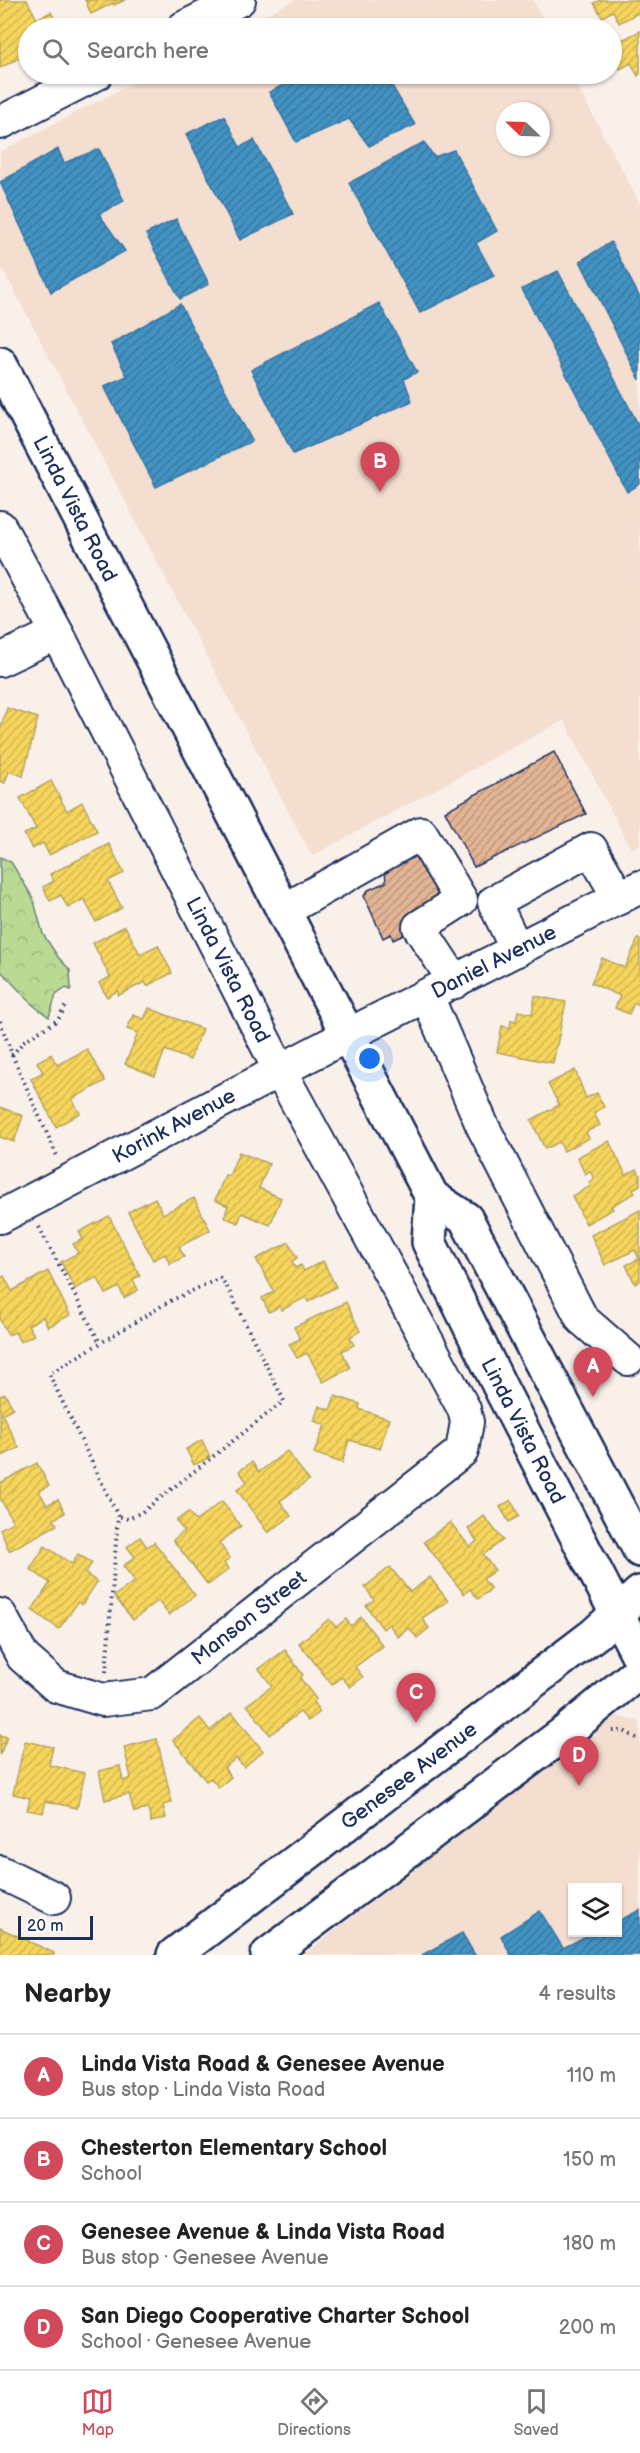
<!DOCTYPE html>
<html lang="en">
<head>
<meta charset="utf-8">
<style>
	body { margin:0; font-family:"Balsamiq Sans",sans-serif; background:#f2f2f2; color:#222 }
	.controls { position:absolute; right:18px; bottom:18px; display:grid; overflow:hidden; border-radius:0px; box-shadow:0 2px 4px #0004 }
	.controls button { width:54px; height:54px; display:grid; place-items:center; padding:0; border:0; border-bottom:2px solid #e0e0e0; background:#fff; color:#222; font:30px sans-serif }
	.compass { position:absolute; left:496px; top:102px; width:54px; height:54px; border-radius:50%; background:#fff; box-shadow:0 2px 4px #0004; rotate:293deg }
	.scale { position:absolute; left:18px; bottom:15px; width:75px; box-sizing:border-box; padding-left:6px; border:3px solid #1b2f5e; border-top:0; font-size:16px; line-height:21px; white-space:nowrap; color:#1b2f5e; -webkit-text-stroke:4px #fff; paint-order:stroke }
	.you { position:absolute; left:370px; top:1059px; width:21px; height:21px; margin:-15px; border:4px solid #fff; border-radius:50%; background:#1a73e8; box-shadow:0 0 0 9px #1a73e833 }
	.badge { display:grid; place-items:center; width:39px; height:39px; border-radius:50%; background:#d1495b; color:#fff; font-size:20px; font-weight:700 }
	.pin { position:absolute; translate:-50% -50px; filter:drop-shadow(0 2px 3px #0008) }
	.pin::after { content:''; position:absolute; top:32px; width:21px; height:18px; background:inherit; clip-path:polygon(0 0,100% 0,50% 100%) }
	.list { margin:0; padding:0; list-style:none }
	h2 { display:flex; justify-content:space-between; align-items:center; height:78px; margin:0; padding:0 24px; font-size:26px }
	h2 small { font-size:20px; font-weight:400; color:#767676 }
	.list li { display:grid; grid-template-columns:39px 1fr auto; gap:18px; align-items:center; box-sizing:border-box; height:84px; padding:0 24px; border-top:2px solid #e0e0e0 }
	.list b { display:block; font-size:22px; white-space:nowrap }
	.list p { margin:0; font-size:20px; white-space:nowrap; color:#767676 }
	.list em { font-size:20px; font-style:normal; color:#767676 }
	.icon { flex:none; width:33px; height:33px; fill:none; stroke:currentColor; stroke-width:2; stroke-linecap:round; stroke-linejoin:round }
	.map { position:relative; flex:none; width:640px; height:1955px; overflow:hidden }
	.search { position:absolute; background:#fff; box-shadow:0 2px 4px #0004; left:18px; right:18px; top:18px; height:66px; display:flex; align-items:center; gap:15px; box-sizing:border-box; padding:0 21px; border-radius:33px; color:#767676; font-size:22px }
	.sheet { height:414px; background:#fff }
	nav { display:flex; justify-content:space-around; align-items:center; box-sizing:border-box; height:84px; border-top:2px solid #e0e0e0; background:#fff; font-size:16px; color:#767676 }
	nav a { display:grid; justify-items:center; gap:3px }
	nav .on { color:#d1495b }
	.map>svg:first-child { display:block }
	.built { fill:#f3ded0; fill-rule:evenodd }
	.park { fill:url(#park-crowns); stroke:#6a8478; stroke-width:1.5 }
	.homes { fill:url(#homes-hatch); stroke:#b4a35d; stroke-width:1.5 }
	.schools { fill:url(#schools-hatch); stroke:#3775a5; stroke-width:1.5 }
	.building { fill:url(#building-hatch); stroke:#1b2f5e; stroke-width:1.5 }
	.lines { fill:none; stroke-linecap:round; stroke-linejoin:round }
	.minor-casing { stroke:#1b2f5e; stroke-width:36 }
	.major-casing { stroke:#1b2f5e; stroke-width:38 }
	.path { stroke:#1b2f5e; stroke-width:4; stroke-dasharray:1.5 4.5; stroke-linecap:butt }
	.minor { stroke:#fff; stroke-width:32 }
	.major { stroke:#fff; stroke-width:33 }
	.labels { text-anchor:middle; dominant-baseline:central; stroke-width:6; stroke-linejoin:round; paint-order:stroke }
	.street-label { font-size:21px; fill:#1b2f5e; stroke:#fff }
</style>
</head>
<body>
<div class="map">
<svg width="640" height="1955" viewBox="0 0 640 1955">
	<defs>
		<pattern id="park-crowns" width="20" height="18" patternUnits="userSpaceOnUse" patternTransform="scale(1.5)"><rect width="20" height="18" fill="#bada93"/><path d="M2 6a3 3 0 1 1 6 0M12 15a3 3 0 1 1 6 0" fill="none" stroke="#9fbb81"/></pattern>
		<pattern id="homes-hatch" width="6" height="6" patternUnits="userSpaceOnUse" patternTransform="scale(1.5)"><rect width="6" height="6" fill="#f6d55c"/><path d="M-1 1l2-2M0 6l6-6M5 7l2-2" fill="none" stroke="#d2b752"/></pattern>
		<pattern id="schools-hatch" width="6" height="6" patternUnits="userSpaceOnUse" patternTransform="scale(1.5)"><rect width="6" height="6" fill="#4393c3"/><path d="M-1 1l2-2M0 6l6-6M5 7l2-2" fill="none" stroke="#3778a2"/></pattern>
		<pattern id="building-hatch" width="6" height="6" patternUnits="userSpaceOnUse" patternTransform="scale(1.5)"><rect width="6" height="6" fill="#e4b595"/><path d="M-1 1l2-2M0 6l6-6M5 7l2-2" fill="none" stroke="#b8947d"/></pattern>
	</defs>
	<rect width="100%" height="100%" fill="#faf0ea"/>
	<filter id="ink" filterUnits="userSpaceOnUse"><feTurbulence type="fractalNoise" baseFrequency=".0167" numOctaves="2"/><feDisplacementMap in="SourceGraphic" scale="12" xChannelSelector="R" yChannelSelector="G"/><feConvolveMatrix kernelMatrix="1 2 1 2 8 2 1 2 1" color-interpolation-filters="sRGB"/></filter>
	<g filter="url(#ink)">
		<!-- built -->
		<g class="built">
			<path d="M295,0H533L548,28H238Z"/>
			<path d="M150,74H571L640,204V844L631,849L564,720L312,856L0,264V152ZM505,111H541V147H505Z"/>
			<path d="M616,1716L640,1722V1955H303L439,1851L601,1719ZM572,1888H618V1932H572Z"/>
		</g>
		<!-- park -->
		<path class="park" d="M0,857L11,862L33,898L43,934L58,957L70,970L71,990L66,988L56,995L49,1017L33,1005L0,970Z"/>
		<!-- homes -->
		<g class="homes">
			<path d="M0,0H27L37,19L51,12L59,28H28V66L26,67L21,57L0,68Z"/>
			<path d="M85,0H125L114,5L113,3L91,14Z"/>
			<path d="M600,0H640V12L619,23L613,11L602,17L594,3Z"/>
			<path d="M640,31V74L638,76L631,63L620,69L612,55L624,49L620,41Z"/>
			<path d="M7,708L38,718L23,776L9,771L5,783L0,781V729Z"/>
			<path d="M51,781L67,811L82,802L97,831L49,855L43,843L32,849L24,834L36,829L20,798Z"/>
			<path d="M109,844L124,873L108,881L122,908L96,922L84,899L68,908L61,895L50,901L43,887L54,881L50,874Z"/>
			<path d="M125,926L140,954L158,945L172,973L147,986L145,982L119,995L117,991L107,997L99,983L110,977L93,943Z"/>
			<path d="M638,939L640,940V1005L634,1003L629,1014L615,1008L620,996L591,983L602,958L625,968Z"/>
			<path d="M535,996L566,1002L553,1063L497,1052L502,1026L510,1028L511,1020L516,1021L518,1011L532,1014Z"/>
			<path d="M149,1008L202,1029L190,1060L165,1050L155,1076L125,1064L138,1033L127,1029L133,1015L144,1019Z"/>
			<path d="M87,1049L105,1081L72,1099L80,1113L56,1127L31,1079L43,1072L37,1062L51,1054L57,1065Z"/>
			<path d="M575,1070L586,1098L597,1093L604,1107L594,1113L600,1125L586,1132L589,1138L564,1151L559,1142L545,1149L531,1120L559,1105L548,1084Z"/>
			<path d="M0,1107L23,1116L14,1142L0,1137Z"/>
			<path d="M609,1141L626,1175L637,1169L640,1175V1185L633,1189L635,1193L611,1206L613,1209L586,1224L572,1196L591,1186L589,1182L594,1179L590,1171L585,1174L577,1157Z"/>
			<path d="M239,1152L269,1164L259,1188L281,1198L270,1225L242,1213L238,1223L224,1217L228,1206L215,1200L225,1175L229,1176Z"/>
			<path d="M155,1198L163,1214L194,1198L210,1230L179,1247L184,1257L170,1264L165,1254L153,1260L128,1212Z"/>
			<path d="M640,1210V1281L635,1284L626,1265L639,1259L635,1250L605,1265L591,1235Z"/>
			<path d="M109,1216L140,1276L133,1279L138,1290L124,1298L119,1287L106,1294L97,1277L75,1289L61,1262L78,1253L73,1244L83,1239L79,1232Z"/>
			<path d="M289,1242L297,1258L292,1261L295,1268L301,1265L304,1271L323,1261L336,1287L308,1302L306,1297L282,1310L280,1306L269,1312L262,1298L274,1292L256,1259Z"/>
			<path d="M48,1271L70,1315L48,1327L43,1317L28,1325L34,1335L20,1342L15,1332L8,1335L0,1320V1278L4,1276L12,1291Z"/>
			<path d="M346,1302L360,1331L350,1337L354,1345L342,1351L350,1368L323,1382L307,1353L297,1358L289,1344L300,1339L294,1327Z"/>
			<path d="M5,1394L13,1408L2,1414L19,1448L0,1457V1396Z"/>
			<path d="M335,1396L360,1404L359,1409L389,1419L380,1449L349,1440L342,1463L314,1453L325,1425L314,1421L319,1406L330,1410Z"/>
			<path d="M202,1440L210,1457L194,1465L186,1449Z"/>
			<path d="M287,1451L309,1480L280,1501L291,1516L268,1533L237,1490L247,1482L239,1471L252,1462L259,1472Z"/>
			<path d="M37,1463L49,1486L39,1491L47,1505L58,1499L65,1513L54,1519L57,1525L9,1551L0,1529L13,1522L0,1498V1483Z"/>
			<path d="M511,1500L519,1516L509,1522L500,1507Z"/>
			<path d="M222,1501L241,1526L219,1543L230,1558L224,1563L229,1569L208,1585L173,1540L184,1531L176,1521L188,1512L196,1521Z"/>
			<path d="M484,1516L503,1540L483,1555L495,1570L483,1579L491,1589L478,1599L470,1589L464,1594L424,1542L450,1522L470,1547L477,1541L468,1529Z"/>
			<path d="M140,1537L147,1547L154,1542L195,1595L169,1615L158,1601L133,1620L114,1596L135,1581L123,1566L135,1557L127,1547Z"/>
			<path d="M45,1546L72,1564L78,1554L92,1563L85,1573L97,1582L82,1605L78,1602L59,1629L32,1610L50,1583L30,1569Z"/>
			<path d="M390,1567L410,1592L430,1577L448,1601L422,1618L429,1628L417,1638L409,1628L398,1637L389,1624L383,1629L366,1606L374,1600L365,1587Z"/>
			<path d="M361,1617L383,1646L355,1667L363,1677L350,1687L342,1677L332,1685L299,1643L329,1619L336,1627L346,1619L351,1626Z"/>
			<path d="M285,1650L303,1675L300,1678L316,1699L313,1702L320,1712L308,1721L300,1712L270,1735L247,1705L272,1686L259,1669Z"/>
			<path d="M232,1712L263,1751L244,1767L236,1758L224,1768L231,1777L219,1788L211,1778L206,1781L173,1740L200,1718L210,1731Z"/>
			<path d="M0,1735L7,1737L0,1755Z"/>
			<path d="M157,1739L172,1803L163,1805L166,1818L151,1822L148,1809L134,1812L129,1794L105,1800L99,1771L120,1766L123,1781L131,1778L124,1747Z"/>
			<path d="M25,1741L53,1747L49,1765L85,1773L77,1808L46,1801L43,1813L27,1810L30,1798L13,1794Z"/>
			<path d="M0,1928L54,1953V1955H0Z"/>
		</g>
		<!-- schools -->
		<g class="schools">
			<path d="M306,74H385L415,125L369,146L349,119L296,142L269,92Z"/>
			<path d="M224,116L240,147L254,140L293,214L240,240L186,134Z"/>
			<path d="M424,142L434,157L454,150L497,231L476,243L494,276L420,313L349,183Z"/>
			<path d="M58,149L64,163L99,149L124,201L99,214L125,251L51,292L0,182Z"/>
			<path d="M176,219L209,284L180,299L146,234Z"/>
			<path d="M611,242L640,298V380L580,261Z"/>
			<path d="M558,271L640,428V484L627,492L522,289Z"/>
			<path d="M379,303L417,372L404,379L412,401L293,454L251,370Z"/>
			<path d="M180,304L252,441L156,487L104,386L127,376L111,344Z"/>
			<path d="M640,1910V1955H511L501,1936L540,1911L563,1948L594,1932H618V1921Z"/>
			<path d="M462,1933L475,1955H422Z"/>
		</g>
		<!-- building -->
		<g class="building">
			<path d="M554,752L586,814L474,867L445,811Z"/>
			<path d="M427,848L453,898L408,933L393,940L391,934L383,938L364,896L368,890L386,882L385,870Z"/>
		</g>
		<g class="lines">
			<!-- minor casing -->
			<g class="minor-casing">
				<g id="minor">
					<path d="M183,28L239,0"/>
					<path d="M0,123L96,74"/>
					<path d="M0,527L57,633L280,1071L464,1409L467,1422L462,1451L152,1694L103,1700L56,1686L23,1657L0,1615"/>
					<path d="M0,660L57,633"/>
					<path d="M283,911L421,833L461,900L419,927L455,982"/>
					<path d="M517,950L494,902L591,849L619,898"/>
					<path d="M427,996L482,1125L582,1319L628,1359"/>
					<path d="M0,1217L348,1035L640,887"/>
					<path d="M0,1872L54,1898"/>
				</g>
			</g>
			<!-- major casing -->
			<g class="major-casing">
				<g id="major">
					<path d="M0,364L432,1197L429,1242L501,1389L640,1658"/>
					<path d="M432,1197L466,1219L640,1550"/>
					<path d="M174,1955L595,1634L640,1593"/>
					<path d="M268,1955L567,1731L640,1671"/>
				</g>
			</g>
			<!-- path -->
			<g class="path">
				<path d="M0,1021L12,1055L57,1156"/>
				<path d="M12,1055L24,1041L58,1020L66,1005"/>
				<path d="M39,1227L100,1343"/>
				<path d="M106,1672L118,1516L49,1374L170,1301L220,1278L226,1285L284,1401L142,1512L128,1519L118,1516"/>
				<path d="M613,1731H624L640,1740"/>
			</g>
			<!-- minor -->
			<use href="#minor" class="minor"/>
			<!-- major -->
			<use href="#major" class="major"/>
		</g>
	</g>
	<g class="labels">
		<!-- street labels -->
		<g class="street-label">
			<text transform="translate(75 509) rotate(63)">Linda Vista Road</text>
			<text transform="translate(494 962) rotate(-27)">Daniel Avenue</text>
			<text transform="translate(228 970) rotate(63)">Linda Vista Road</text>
			<text transform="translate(174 1126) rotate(-28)">Korink Avenue</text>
			<text transform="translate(523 1431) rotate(63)">Linda Vista Road</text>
			<text transform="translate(249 1618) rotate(-38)">Manson Street</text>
			<text transform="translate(409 1776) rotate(-37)">Genesee Avenue</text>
		</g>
	</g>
</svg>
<div class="controls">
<button><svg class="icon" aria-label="layers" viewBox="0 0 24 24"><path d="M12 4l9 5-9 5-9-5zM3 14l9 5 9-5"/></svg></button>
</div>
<svg class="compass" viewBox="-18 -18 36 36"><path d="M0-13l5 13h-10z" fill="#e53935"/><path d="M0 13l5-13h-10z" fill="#767676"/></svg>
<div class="scale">20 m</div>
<div class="you"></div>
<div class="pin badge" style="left:593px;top:1397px">A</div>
<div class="pin badge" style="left:380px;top:492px">B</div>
<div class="pin badge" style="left:416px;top:1723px">C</div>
<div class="pin badge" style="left:579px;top:1786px">D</div>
<div class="search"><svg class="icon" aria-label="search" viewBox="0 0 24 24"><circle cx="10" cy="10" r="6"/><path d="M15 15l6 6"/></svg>Search here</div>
</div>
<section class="sheet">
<h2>Nearby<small>4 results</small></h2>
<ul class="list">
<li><span class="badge">A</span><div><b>Linda Vista Road &amp; Genesee Avenue</b><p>Bus stop · Linda Vista Road</p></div><em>110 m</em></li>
<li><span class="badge">B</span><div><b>Chesterton Elementary School</b><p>School</p></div><em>150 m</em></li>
<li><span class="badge">C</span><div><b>Genesee Avenue &amp; Linda Vista Road</b><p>Bus stop · Genesee Avenue</p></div><em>180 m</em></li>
<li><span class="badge">D</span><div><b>San Diego Cooperative Charter School</b><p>School · Genesee Avenue</p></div><em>200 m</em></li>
</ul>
</section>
<nav>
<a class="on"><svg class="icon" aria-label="map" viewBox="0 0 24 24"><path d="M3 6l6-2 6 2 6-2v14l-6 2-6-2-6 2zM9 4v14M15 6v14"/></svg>Map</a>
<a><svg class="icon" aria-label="directions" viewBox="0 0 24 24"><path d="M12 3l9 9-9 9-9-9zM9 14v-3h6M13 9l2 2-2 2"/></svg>Directions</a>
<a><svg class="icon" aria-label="saved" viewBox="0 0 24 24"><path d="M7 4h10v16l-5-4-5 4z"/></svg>Saved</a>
</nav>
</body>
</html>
